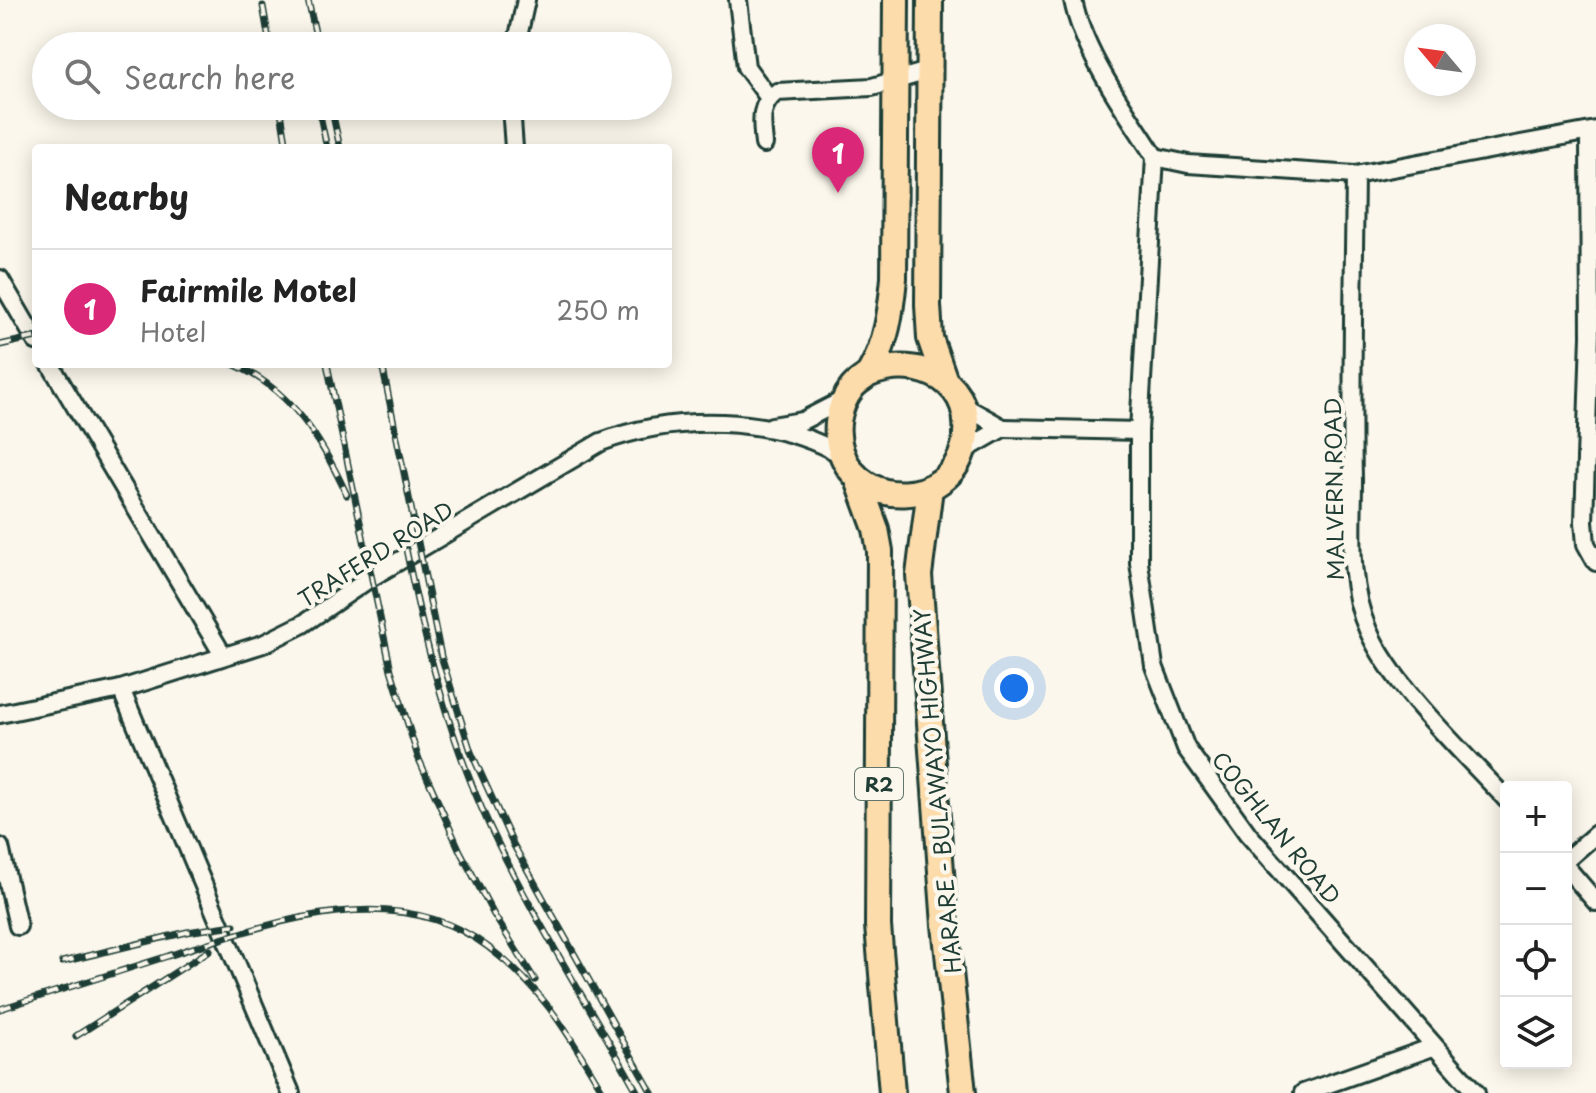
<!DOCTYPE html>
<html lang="en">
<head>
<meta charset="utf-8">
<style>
	body { margin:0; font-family:"Playpen Sans",sans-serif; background:#f6f6f6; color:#222 }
	.controls { position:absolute; right:24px; bottom:24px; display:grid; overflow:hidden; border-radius:8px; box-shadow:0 4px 20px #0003 }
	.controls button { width:72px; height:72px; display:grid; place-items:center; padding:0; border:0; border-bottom:2px solid #e0e0e0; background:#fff; color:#222; font:40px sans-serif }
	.compass { position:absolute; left:1404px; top:24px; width:72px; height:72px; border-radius:50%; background:#fff; box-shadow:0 4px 20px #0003; rotate:299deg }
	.you { position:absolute; left:1014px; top:688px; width:28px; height:28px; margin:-20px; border:6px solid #fff; border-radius:50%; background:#1a73e8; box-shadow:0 0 0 12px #1a73e833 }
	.badge { display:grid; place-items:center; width:52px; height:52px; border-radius:50%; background:#db2777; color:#fff; font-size:26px; font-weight:700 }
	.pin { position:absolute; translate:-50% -66px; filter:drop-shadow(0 2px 4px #0008) }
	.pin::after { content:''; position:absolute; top:42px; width:28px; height:24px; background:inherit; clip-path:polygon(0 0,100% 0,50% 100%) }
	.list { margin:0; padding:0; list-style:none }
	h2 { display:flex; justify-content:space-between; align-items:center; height:104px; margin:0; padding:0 32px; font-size:34px }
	h2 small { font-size:26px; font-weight:400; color:#767676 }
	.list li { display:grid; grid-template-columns:52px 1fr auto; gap:24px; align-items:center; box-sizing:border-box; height:120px; padding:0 32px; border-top:2px solid #e0e0e0 }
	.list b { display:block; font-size:30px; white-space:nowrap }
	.list p { margin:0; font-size:26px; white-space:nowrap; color:#767676 }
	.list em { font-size:26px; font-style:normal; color:#767676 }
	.icon { flex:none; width:44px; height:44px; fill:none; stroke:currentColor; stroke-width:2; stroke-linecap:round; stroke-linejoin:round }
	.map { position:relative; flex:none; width:1596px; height:1093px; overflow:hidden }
	.search { position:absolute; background:#fff; box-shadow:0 4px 20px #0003; left:32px; top:32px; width:640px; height:88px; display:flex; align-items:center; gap:20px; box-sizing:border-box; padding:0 28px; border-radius:44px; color:#767676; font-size:30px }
	.panel { position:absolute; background:#fff; box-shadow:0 4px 20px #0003; left:32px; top:144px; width:640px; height:224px; border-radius:8px }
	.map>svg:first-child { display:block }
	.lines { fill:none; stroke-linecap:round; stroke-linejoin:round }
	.minor-casing { stroke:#1f3d34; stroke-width:22 }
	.highway-casing { stroke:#1f3d34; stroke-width:30 }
	.minor { stroke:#fbf7ec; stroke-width:16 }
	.highway { stroke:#fddcac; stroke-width:24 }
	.rail-casing { stroke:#1f3d34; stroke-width:7 }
	.rail { stroke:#fbf7ec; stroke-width:4; stroke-dasharray:12; stroke-linecap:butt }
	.labels { text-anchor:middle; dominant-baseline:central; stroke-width:8; stroke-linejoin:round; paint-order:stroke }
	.shield { fill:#fbf7ec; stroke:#61756b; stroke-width:2 }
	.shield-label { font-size:20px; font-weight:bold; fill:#1f3d34 }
	.street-label { font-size:22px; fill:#1f3d34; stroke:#fbf7ec }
</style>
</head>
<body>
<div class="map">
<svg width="1596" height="1093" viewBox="0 0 1596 1093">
	<rect width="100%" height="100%" fill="#fbf7ec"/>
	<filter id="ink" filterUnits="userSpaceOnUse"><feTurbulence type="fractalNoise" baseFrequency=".0125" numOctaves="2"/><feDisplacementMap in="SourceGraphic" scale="16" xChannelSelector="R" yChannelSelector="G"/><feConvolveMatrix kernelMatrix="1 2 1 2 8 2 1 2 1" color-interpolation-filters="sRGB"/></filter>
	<g filter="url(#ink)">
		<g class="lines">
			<!-- minor casing -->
			<g class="minor-casing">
				<g id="minor">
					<path d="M738,0L746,67L769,98"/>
					<path d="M1073,0C1083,53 1126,111 1155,157L1188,164L1355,175L1596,130"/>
					<path d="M516,46L526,0"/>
					<path d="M511,106L514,148"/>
					<path d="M1589,134L1590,335L1584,522L1586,544L1596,562"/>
					<path d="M764,144C762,123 758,105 777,92L872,87L928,71"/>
					<path d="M1155,157L1139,431V563L1154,666L1186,748L1248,834L1476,1093"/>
					<path d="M1355,175C1354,276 1351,378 1353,480C1353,528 1347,584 1368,630C1393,687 1463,752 1506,799"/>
					<path d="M0,279L36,341"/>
					<path d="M50,364L223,655"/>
					<path d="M962,405L1003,428L963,451"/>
					<path d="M772,426L802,421L845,399"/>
					<path d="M1003,428L1139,431"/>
					<path d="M121,689L291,1093"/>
					<path d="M0,714L121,689L263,644L303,624L372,577L601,442C675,414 772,415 842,455"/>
					<path d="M0,847L18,926"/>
					<path d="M1566,860L1596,834"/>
					<path d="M1566,867L1596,902"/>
					<path d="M1303,1093L1433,1047"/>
				</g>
			</g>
			<!-- highway casing -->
			<g class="highway-casing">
				<g id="highway">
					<path d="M930,0L928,305L930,338L945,381"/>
					<path d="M869,374C921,353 979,384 964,446C950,506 860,511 841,451C834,430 838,406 852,388C857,381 866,378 870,372C887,343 891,310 894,278L896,0"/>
					<path d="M857,477L876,529L880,551L878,926L892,1093"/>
					<path d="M930,488L919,575L945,925L963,1093"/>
				</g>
			</g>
			<!-- minor -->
			<use href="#minor" class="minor"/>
			<!-- highway -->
			<use href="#highway" class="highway"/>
			<!-- rail casing -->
			<g class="rail-casing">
				<g id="rail">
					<path d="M308,0L318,46"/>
					<path d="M263,6L270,46"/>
					<path d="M280,106L287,148"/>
					<path d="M318,106L327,148"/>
					<path d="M331,106L340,148"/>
					<path d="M0,345L36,337"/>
					<path d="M233,364C292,390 321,439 347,495"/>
					<path d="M327,364L391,670L418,757L460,851L494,915L535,980"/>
					<path d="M382,364L441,656L471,752L513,844L652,1093"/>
					<path d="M406,549C425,644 449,738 490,827C533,918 589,1005 638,1093"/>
					<path d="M62,962L187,932L234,925"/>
					<path d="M0,1009C56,991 112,974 168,956C267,924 394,876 488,947C544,989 569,1035 604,1093"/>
					<path d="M76,1036L210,950"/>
				</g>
			</g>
			<!-- rail -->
			<use href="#rail" class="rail"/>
		</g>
	</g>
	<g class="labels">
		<!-- shield labels -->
		<rect class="shield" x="855" y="768" width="48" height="32" rx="6"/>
		<g class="shield-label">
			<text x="879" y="784">R2</text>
		</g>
		<!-- street labels -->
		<g class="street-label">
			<text transform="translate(1333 489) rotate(-91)">MALVERN ROAD</text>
			<text transform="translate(375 553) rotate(-32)">TRAFERD ROAD</text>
			<text transform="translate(936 791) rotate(-95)">HARARE - BULAWAYO HIGHWAY</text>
			<text transform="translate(1277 827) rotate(51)">COGHLAN ROAD</text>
		</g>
	</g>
</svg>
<div class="controls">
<button>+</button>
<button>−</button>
<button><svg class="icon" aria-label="locate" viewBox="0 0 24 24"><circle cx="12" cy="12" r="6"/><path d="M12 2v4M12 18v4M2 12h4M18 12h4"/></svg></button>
<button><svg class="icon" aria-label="layers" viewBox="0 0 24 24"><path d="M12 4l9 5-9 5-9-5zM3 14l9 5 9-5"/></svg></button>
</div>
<svg class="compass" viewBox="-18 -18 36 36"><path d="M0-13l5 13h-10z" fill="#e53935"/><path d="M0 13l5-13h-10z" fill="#767676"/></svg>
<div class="you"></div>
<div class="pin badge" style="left:838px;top:193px">1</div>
<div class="search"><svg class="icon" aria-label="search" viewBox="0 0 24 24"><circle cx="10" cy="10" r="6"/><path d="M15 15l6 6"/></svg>Search here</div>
<section class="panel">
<h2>Nearby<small></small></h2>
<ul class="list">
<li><span class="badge">1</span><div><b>Fairmile Motel</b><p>Hotel</p></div><em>250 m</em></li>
</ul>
</section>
</div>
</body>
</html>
